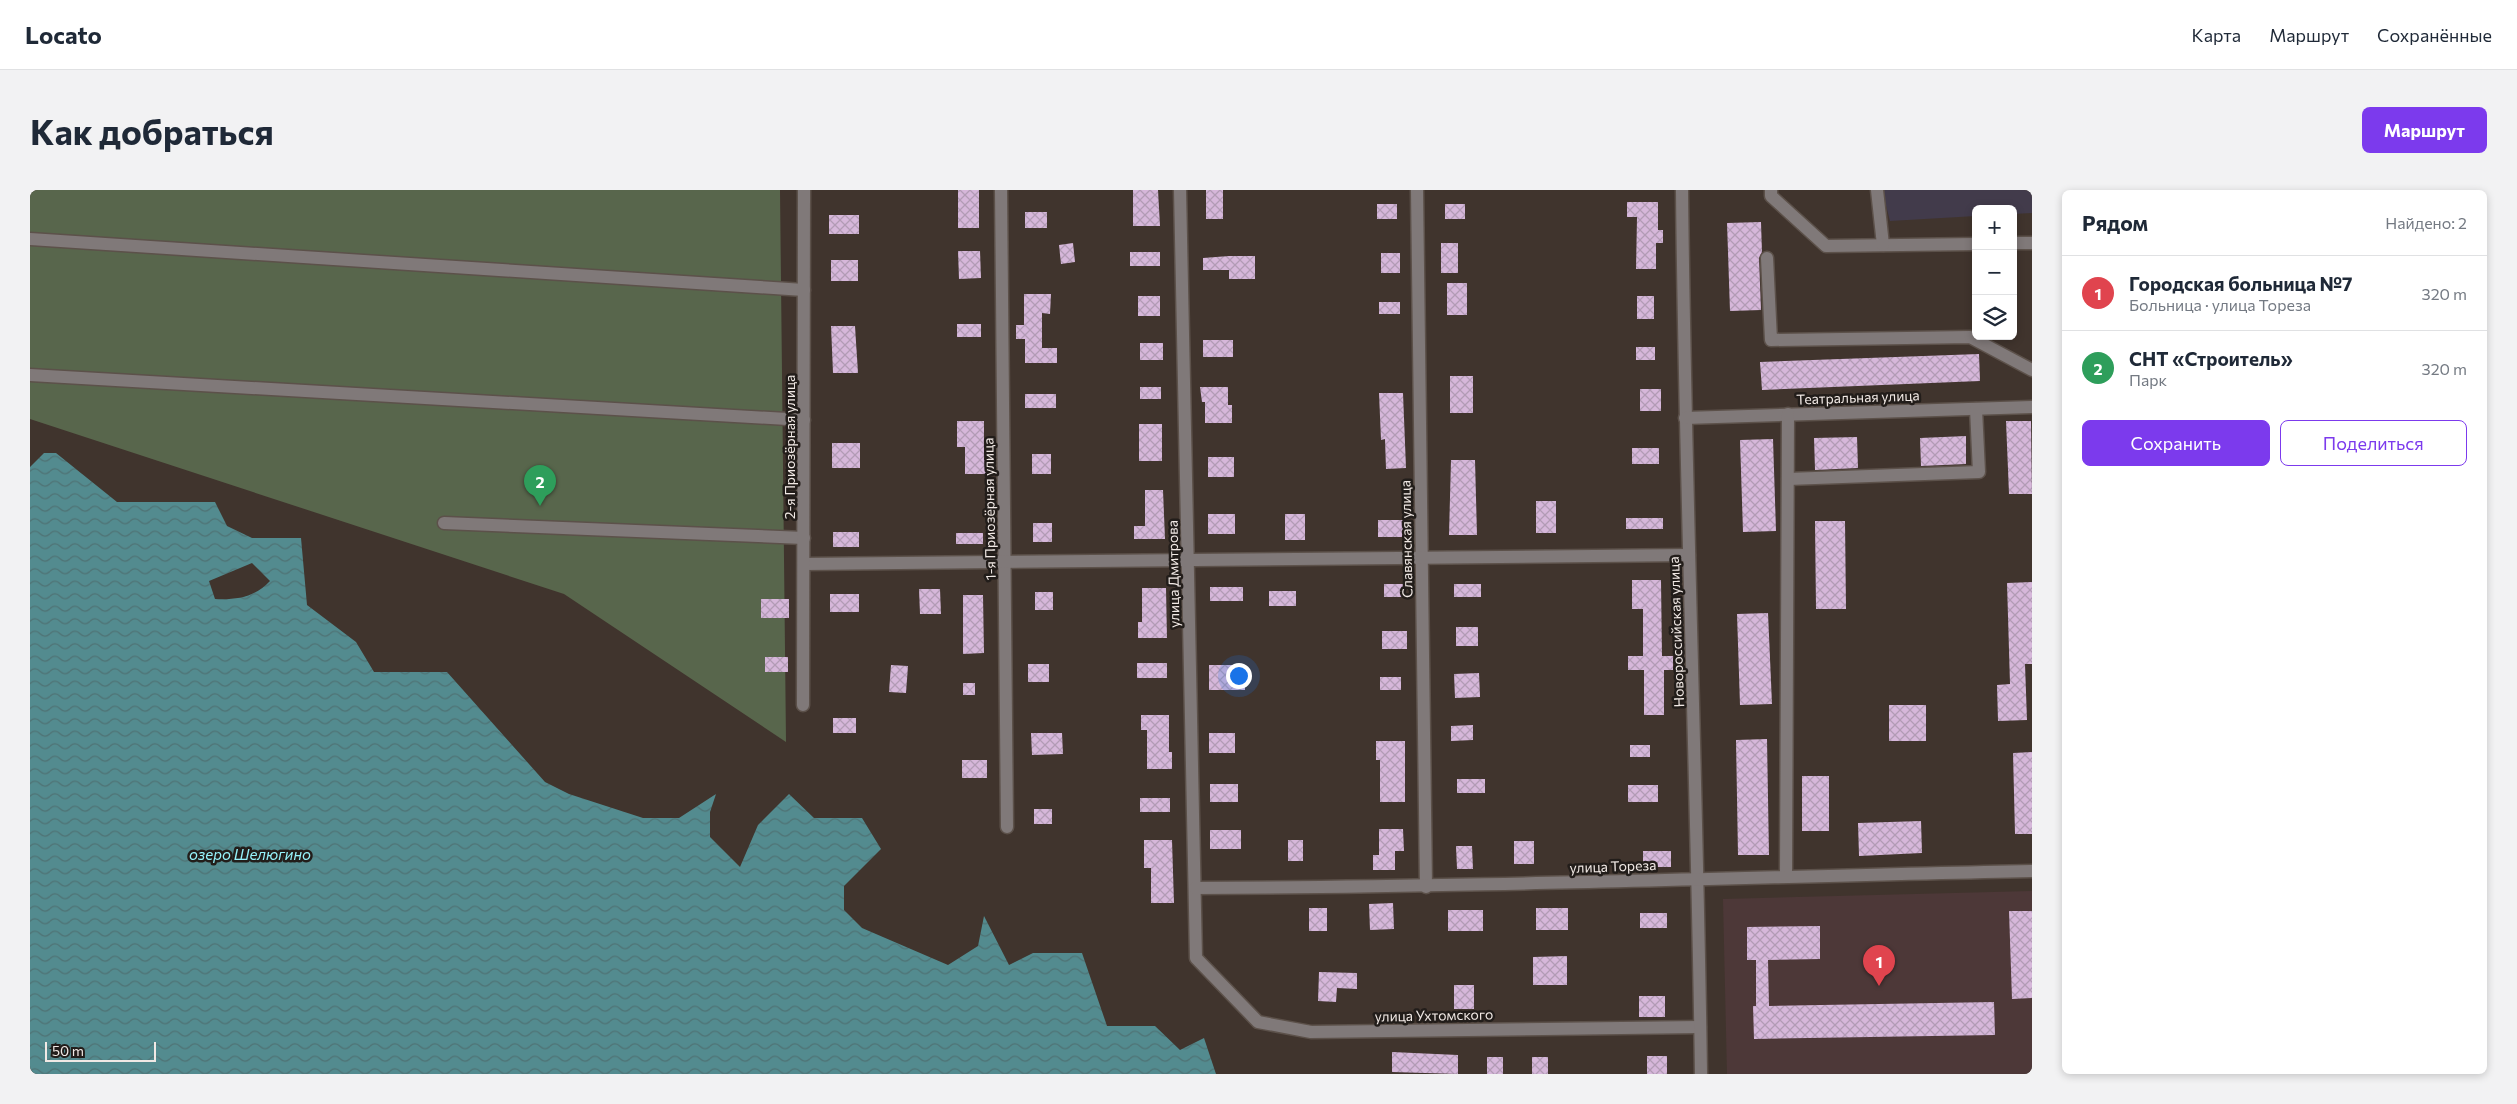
<!DOCTYPE html>
<html lang="ru">
<head>
<meta charset="utf-8">
<style>
	body { margin:0; font-family:Commissioner,sans-serif; background:#f2f2f3; color:#1f2937 }
	.controls { position:absolute; right:15px; top:15px; display:grid; overflow:hidden; border-radius:8px; box-shadow:0 2px 8px #0003 }
	.controls button { width:45px; height:45px; display:grid; place-items:center; padding:0; border:0; border-bottom:1px solid #e0e1e3; background:#fff; color:#1f2937; font:25px sans-serif }
	.scale { position:absolute; left:15px; bottom:12px; width:111px; box-sizing:border-box; padding-left:5px; border:2px solid #f1e9e5; border-top:0; font-size:14px; line-height:18px; white-space:nowrap; color:#f1e9e5; -webkit-text-stroke:4px #221d1a; paint-order:stroke }
	.you { position:absolute; left:1208px; top:485px; width:18px; height:18px; margin:-12px; border:4px solid #fff; border-radius:50%; background:#1a73e8; box-shadow:0 0 0 8px #1a73e833 }
	.badge { display:grid; place-items:center; width:32px; height:32px; border-radius:50%; background:#7c3aed; color:#fff; font-size:16px; font-weight:700 }
	.pin { position:absolute; translate:-50% -41px; filter:drop-shadow(0 1px 2px #0008) }
	.pin::after { content:''; position:absolute; top:26px; width:18px; height:15px; background:inherit; clip-path:polygon(0 0,100% 0,50% 100%) }
	.list { margin:0; padding:0; list-style:none }
	h2 { display:flex; justify-content:space-between; align-items:center; height:65px; margin:0; padding:0 20px; font-size:21px }
	h2 small { font-size:16px; font-weight:400; color:#747a83 }
	.list li { display:grid; grid-template-columns:32px 1fr auto; gap:15px; align-items:center; box-sizing:border-box; height:75px; padding:0 20px; border-top:1px solid #e0e1e3 }
	.list b { display:block; font-size:19px; white-space:nowrap }
	.list p { margin:0; font-size:16px; white-space:nowrap; color:#747a83 }
	.list em { font-size:16px; font-style:normal; color:#747a83 }
	.actions { display:flex; gap:10px; padding:15px 20px }
	.actions a { flex:1; padding:11px 0; border:1px solid #7c3aed; border-radius:8px; text-align:center; font-size:18px; color:#7c3aed }
	.actions .main { background:#7c3aed; color:#fff }
	.icon { flex:none; width:28px; height:28px; fill:none; stroke:currentColor; stroke-width:2; stroke-linecap:round; stroke-linejoin:round }
	.map { position:relative; flex:none; width:2002px; height:884px; overflow:hidden; border-radius:8px }
	header { display:flex; align-items:center; gap:30px; box-sizing:border-box; height:70px; padding:0 25px; background:#fff; border-bottom:1px solid #e0e1e3 }
	header strong { font-size:24px }
	nav { display:flex; gap:28px; margin-inline-start:auto; font-size:18px }
	.intro { display:flex; align-items:center; justify-content:space-between; box-sizing:border-box; height:120px; padding:0 30px }
	h1 { margin:0; font-size:35px }
	.button { padding:12px 22px; border-radius:8px; background:#7c3aed; color:#fff; font-size:18px; font-weight:700 }
	main { display:flex; gap:30px; padding:0 30px }
	aside { flex:1; background:#fff; border-radius:8px; box-shadow:0 2px 8px #0003 }
	.map>svg:first-child { display:block }
	.education { fill:#423b4b }
	.medical { fill:#4d3838 }
	.green { fill:#58664c }
	.water { fill:url(#water-waves); fill-rule:evenodd }
	.building { fill:url(#building-cross-hatch) }
	.lines { fill:none; stroke-linecap:round; stroke-linejoin:round }
	.minor-casing { stroke:#5c514a; stroke-width:15 }
	.minor { stroke:#807979; stroke-width:12 }
	.labels { text-anchor:middle; dominant-baseline:central; stroke-width:5; stroke-linejoin:round; paint-order:stroke }
	.street-label { font-size:14px; fill:#f1e9e5; stroke:#221d1a }
	.water-label { font-size:15px; font-style:italic; fill:#96f3fb; stroke:#221d1a }
</style>
</head>
<body>
<header>
<strong>Locato</strong>
<nav><a>Карта</a><a>Маршрут</a><a>Сохранённые</a></nav>
</header>
<div class="intro"><h1>Как добраться</h1><a class="button">Маршрут</a></div>
<main>
<div class="map">
<svg width="2002" height="884" viewBox="0 0 2002 884">
	<defs>
		<pattern id="water-waves" width="16" height="10" patternUnits="userSpaceOnUse" patternTransform="scale(1.25)"><rect width="16" height="10" fill="#538b8f"/><path d="M0 5q4-4 8 0t8 0" fill="none" stroke="#4f7375"/></pattern>
		<pattern id="building-cross-hatch" width="8" height="8" patternUnits="userSpaceOnUse" patternTransform="scale(1.25)"><rect width="8" height="8" fill="#d6b7da"/><path d="M0 0l8 8M0 8l8-8" fill="none" stroke="#b29bb5"/></pattern>
	</defs>
	<rect width="100%" height="100%" fill="#40342d"/>
	<!-- education -->
	<path class="education" d="M1852,0H2002V23L1983,24V19H1946V26L1860,31Z"/>
	<!-- medical -->
	<path class="medical" d="M2002,701V884H1697L1693,709Z"/>
	<!-- green -->
	<path class="green" d="M0,0H750L756,552L534,404L0,229Z"/>
	<!-- water -->
	<path class="water" d="M14,263H26L87,312H185L197,336L222,348H271L277,415L326,452L344,482H417L515,592L539,604L613,628H649L686,604L680,622V647L710,677L728,635L759,604L784,628H832L851,659L814,696V720L832,738L918,775L948,756L954,726L979,775L1003,763H1052L1077,836H1125L1150,860L1174,848L1186,884H0V277ZM222,373L240,391C225,407 207,410 185,409L179,391Z"/>
	<!-- building -->
	<g class="building">
		<rect x="928" y="0" width="21" height="38"/>
		<path d="M1103,0H1128L1130,36H1103Z"/>
		<rect x="1176" y="0" width="17" height="29"/>
		<path d="M1597,12H1628V40H1633V53H1626V79H1606L1607,27H1597Z"/>
		<rect x="1347" y="14" width="20" height="15"/>
		<rect x="1415" y="14" width="20" height="15"/>
		<rect x="995" y="22" width="22" height="16"/>
		<rect x="799" y="25" width="30" height="19"/>
		<path d="M1731,32L1732,62L1729,68L1731,120L1700,121L1697,33Z"/>
		<path d="M1043,53L1045,72L1031,74L1029,55Z"/>
		<rect x="1411" y="53" width="17" height="30"/>
		<path d="M928,61H950L951,88L929,89Z"/>
		<rect x="1100" y="62" width="30" height="14"/>
		<rect x="1351" y="63" width="19" height="20"/>
		<path d="M1199,66H1225V89H1199V80H1173V68Z"/>
		<rect x="801" y="70" width="27" height="21"/>
		<rect x="1417" y="93" width="20" height="32"/>
		<path d="M994,104H1021L1020,124L1012,123V158H1027V173H995V149H986V135H994Z"/>
		<rect x="1108" y="106" width="22" height="20"/>
		<rect x="1607" y="106" width="17" height="23"/>
		<rect x="1349" y="112" width="21" height="12"/>
		<rect x="927" y="134" width="24" height="13"/>
		<path d="M801,136H825L828,183H803Z"/>
		<rect x="1173" y="150" width="30" height="17"/>
		<rect x="1110" y="153" width="23" height="17"/>
		<rect x="1606" y="157" width="19" height="13"/>
		<path d="M1949,164L1950,191L1732,200L1730,172Z"/>
		<rect x="1420" y="186" width="23" height="37"/>
		<rect x="1110" y="197" width="21" height="12"/>
		<path d="M1170,197H1198V215H1202V233H1175V212H1172Z"/>
		<rect x="1610" y="199" width="21" height="22"/>
		<path d="M1349,203H1373L1376,278L1356,279L1355,249L1351,250Z"/>
		<rect x="995" y="204" width="31" height="14"/>
		<path d="M927,231H954V270H959V284H935V257H927Z"/>
		<path d="M1976,231H2001L2002,304H1979Z"/>
		<rect x="1109" y="234" width="23" height="37"/>
		<path d="M1936,246V274L1891,276L1890,248Z"/>
		<path d="M1827,247L1828,278L1785,280L1784,248Z"/>
		<path d="M1743,249L1746,341L1713,342L1710,250Z"/>
		<rect x="802" y="253" width="28" height="25"/>
		<rect x="1602" y="258" width="27" height="16"/>
		<rect x="1002" y="264" width="19" height="20"/>
		<rect x="1178" y="267" width="26" height="20"/>
		<path d="M1421,270H1445L1447,345H1419Z"/>
		<path d="M1115,300H1133L1135,349H1104V336H1115Z"/>
		<rect x="1506" y="311" width="20" height="32"/>
		<rect x="1178" y="324" width="27" height="20"/>
		<rect x="1255" y="324" width="20" height="26"/>
		<rect x="1596" y="328" width="37" height="11"/>
		<rect x="1348" y="330" width="26" height="17"/>
		<path d="M1785,331H1815L1816,419H1786Z"/>
		<rect x="1003" y="333" width="19" height="19"/>
		<rect x="803" y="342" width="26" height="15"/>
		<rect x="926" y="343" width="27" height="11"/>
		<path d="M1602,390H1631L1632,466H1643V480H1634V525H1614V480H1598V466H1613V419H1602Z"/>
		<path d="M2002,392V474H1995L1997,530L1968,531L1967,495L1980,494L1977,393Z"/>
		<rect x="1354" y="394" width="20" height="13"/>
		<rect x="1424" y="394" width="27" height="13"/>
		<rect x="1180" y="397" width="33" height="14"/>
		<path d="M1112,398H1136L1137,448H1108V432H1112Z"/>
		<path d="M889,399H910L911,424H890Z"/>
		<rect x="1239" y="401" width="27" height="15"/>
		<rect x="1005" y="402" width="18" height="18"/>
		<rect x="800" y="404" width="29" height="18"/>
		<path d="M933,405H953L954,463L933,464Z"/>
		<rect x="731" y="409" width="28" height="19"/>
		<path d="M1738,423L1742,514L1710,515L1707,424Z"/>
		<rect x="1426" y="437" width="22" height="19"/>
		<rect x="1352" y="441" width="25" height="18"/>
		<rect x="735" y="467" width="23" height="15"/>
		<rect x="1107" y="473" width="30" height="15"/>
		<rect x="998" y="474" width="21" height="18"/>
		<path d="M861,475L878,476L876,503L859,502Z"/>
		<rect x="1179" y="475" width="36" height="25"/>
		<path d="M1449,483L1450,507L1425,508L1424,484Z"/>
		<rect x="1350" y="487" width="21" height="13"/>
		<rect x="933" y="493" width="12" height="12"/>
		<rect x="1859" y="515" width="37" height="36"/>
		<path d="M1111,525H1139V562H1142V579H1117V540H1111Z"/>
		<rect x="803" y="528" width="23" height="15"/>
		<path d="M1443,535V550L1421,551V536Z"/>
		<path d="M1001,543H1032L1033,564L1002,565Z"/>
		<rect x="1179" y="543" width="26" height="20"/>
		<path d="M1737,549L1739,665H1708L1706,550Z"/>
		<path d="M1346,551H1375V612H1350V570H1346Z"/>
		<rect x="1600" y="555" width="20" height="12"/>
		<path d="M2002,562V644H1985L1983,563Z"/>
		<rect x="932" y="570" width="25" height="18"/>
		<rect x="1772" y="586" width="27" height="55"/>
		<rect x="1427" y="589" width="28" height="14"/>
		<rect x="1180" y="594" width="28" height="18"/>
		<rect x="1598" y="595" width="30" height="17"/>
		<rect x="1110" y="608" width="30" height="14"/>
		<rect x="1004" y="619" width="18" height="15"/>
		<path d="M1891,631L1892,663L1829,666L1828,633Z"/>
		<path d="M1349,639H1373L1374,661H1365V680H1343V665H1349Z"/>
		<rect x="1180" y="640" width="31" height="19"/>
		<path d="M1114,650H1142L1144,713H1121V678H1114Z"/>
		<rect x="1258" y="650" width="15" height="21"/>
		<rect x="1484" y="651" width="20" height="23"/>
		<path d="M1426,656H1442L1443,679H1427Z"/>
		<rect x="1613" y="661" width="28" height="16"/>
		<path d="M1363,713L1364,739L1340,740L1339,714Z"/>
		<rect x="1279" y="718" width="18" height="23"/>
		<rect x="1506" y="718" width="32" height="22"/>
		<rect x="1418" y="720" width="35" height="21"/>
		<path d="M1979,721H2002V808L1982,809Z"/>
		<rect x="1610" y="723" width="27" height="15"/>
		<path d="M1790,736V769L1738,770L1739,816L1964,812L1965,845L1724,849L1723,816H1726V770H1717V737Z"/>
		<path d="M1537,766V795H1503V767Z"/>
		<path d="M1289,782L1327,783V799L1307,798L1306,812L1288,811Z"/>
		<rect x="1424" y="795" width="20" height="24"/>
		<rect x="1609" y="806" width="26" height="21"/>
		<path d="M1362,862L1428,865V884L1362,882Z"/>
		<rect x="1617" y="866" width="20" height="18"/>
		<rect x="1457" y="867" width="16" height="17"/>
		<rect x="1502" y="867" width="16" height="17"/>
	</g>
	<g class="lines">
		<!-- minor casing -->
		<g class="minor-casing">
			<g id="minor">
				<path d="M971,0L977,637"/>
				<path d="M1150,0L1166,768L1228,832L1281,842L1670,837"/>
				<path d="M1387,0L1396,697"/>
				<path d="M1652,0C1655,295 1667,589 1671,884"/>
				<path d="M1741,0V6L1796,56L1946,54"/>
				<path d="M1847,0L1853,55"/>
				<path d="M0,49L774,100"/>
				<path d="M1983,53H2002"/>
				<path d="M1737,68L1741,150L1940,147L2002,180"/>
				<path d="M0,185L774,230"/>
				<path d="M1655,228L2002,217"/>
				<path d="M1758,289L1949,282L1946,219"/>
				<path d="M414,333L774,348"/>
				<path d="M774,374L1659,365"/>
				<path d="M773,515L774,0"/>
				<path d="M1756,686L1758,224"/>
				<path d="M1165,698C1444,697 1723,687 2002,681"/>
			</g>
		</g>
		<!-- minor -->
		<use href="#minor" class="minor"/>
	</g>
	<g class="labels">
		<!-- street labels -->
		<g class="street-label">
			<text transform="translate(1828 207) rotate(-2)">Театральная улица</text>
			<text transform="translate(759 257) rotate(-90)">2-я Приозёрная улица</text>
			<text transform="translate(959 319) rotate(-91)">1-я Приозёрная улица</text>
			<text transform="translate(1376 349) rotate(-91)">Славянская улица</text>
			<text transform="translate(1143 384) rotate(-91)">улица Дмитрова</text>
			<text transform="translate(1646 442) rotate(-92)">Новороссийская улица</text>
			<text transform="translate(1583 676) rotate(-2)">улица Тореза</text>
			<text transform="translate(1404 825) rotate(-1)">улица Ухтомского</text>
		</g>
		<!-- water labels -->
		<g class="water-label">
			<text x="220" y="664">озеро Шелюгино</text>
		</g>
	</g>
</svg>
<div class="controls">
<button>+</button>
<button>−</button>
<button><svg class="icon" aria-label="layers" viewBox="0 0 24 24"><path d="M12 4l9 5-9 5-9-5zM3 14l9 5 9-5"/></svg></button>
</div>
<div class="scale">50 m</div>
<div class="you"></div>
<div class="pin badge" style="left:1849px;top:796px;background:#e0444e">1</div>
<div class="pin badge" style="left:510px;top:316px;background:#2e9e5b">2</div>
</div>
<aside>
<h2>Рядом<small>Найдено: 2</small></h2>
<ul class="list">
<li><span class="badge" style="background:#e0444e">1</span><div><b>Городская больница №7</b><p>Больница · улица Тореза</p></div><em>320 m</em></li>
<li><span class="badge" style="background:#2e9e5b">2</span><div><b>СНТ «Строитель»</b><p>Парк</p></div><em>320 m</em></li>
</ul>
<div class="actions"><a class="main">Сохранить</a><a>Поделиться</a></div>
</aside>
</main>
</body>
</html>
